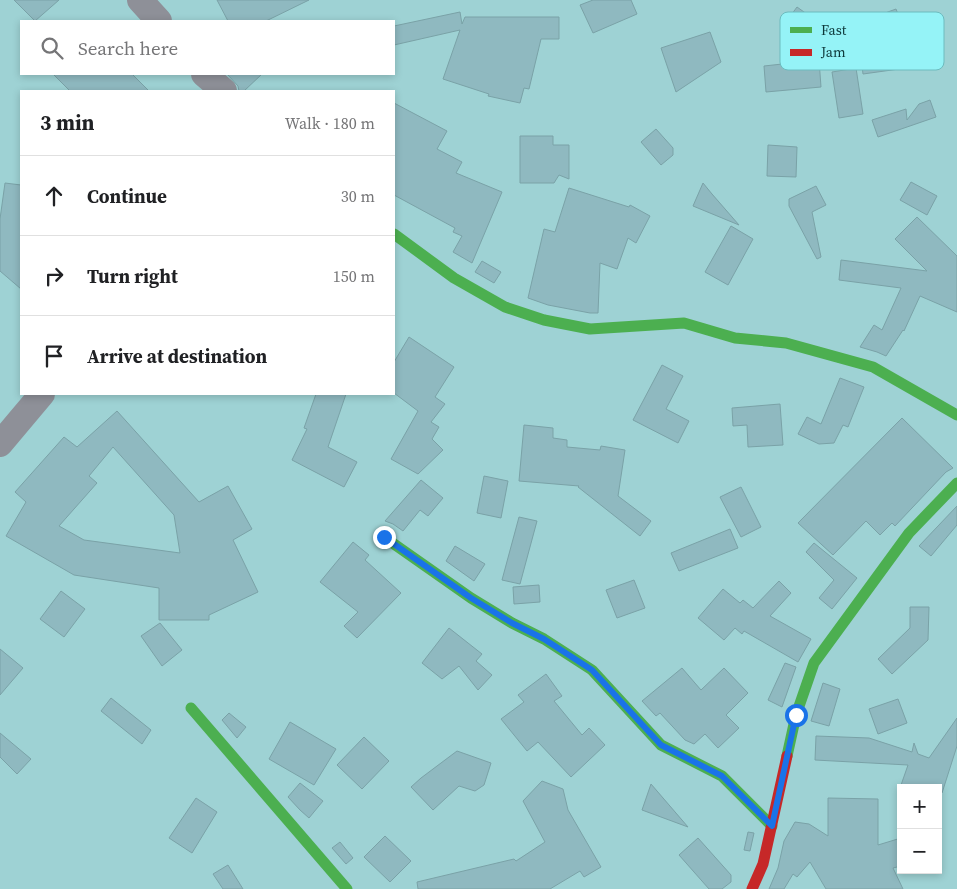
<!DOCTYPE html>
<html lang="en">
<head>
<meta charset="utf-8">
<style>
	body { margin:0; font-family:"Source Serif 4",serif; background:#f6f6f6; color:#202124 }
	.controls { position:absolute; right:15px; bottom:15px; display:grid; overflow:hidden; border-radius:0px; box-shadow:0 2px 8px #0003 }
	.controls button { width:45px; height:45px; display:grid; place-items:center; padding:0; border:0; border-bottom:1px solid #e0e0e0; background:#fff; color:#202124; font:25px sans-serif }
	.stop { position:absolute; width:15px; height:15px; margin:-11px; border:4px solid #1a73e8; border-radius:50%; background:#fff }
	.stop.end { background:#1a73e8; border-color:#fff; box-shadow:0 1px 5px #0008 }
	.list { margin:0; padding:0; list-style:none }
	h2 { display:flex; justify-content:space-between; align-items:center; height:65px; margin:0; padding:0 20px; font-size:21px }
	h2 small { font-size:16px; font-weight:400; color:#757577 }
	.list li { display:grid; grid-template-columns:32px 1fr auto; gap:15px; align-items:center; box-sizing:border-box; height:80px; padding:0 20px; border-top:1px solid #e0e0e0 }
	.list b { display:block; font-size:19px; white-space:nowrap }
	.list em { font-size:16px; font-style:normal; color:#757577 }
	.icon { flex:none; width:28px; height:28px; fill:none; stroke:currentColor; stroke-width:2; stroke-linecap:round; stroke-linejoin:round }
	.map { position:relative; flex:none; width:957px; height:889px; overflow:hidden }
	.search { position:absolute; background:#fff; box-shadow:0 2px 8px #0003; left:20px; top:20px; width:375px; height:55px; display:flex; align-items:center; gap:12px; box-sizing:border-box; padding:0 18px; border-radius:0px; color:#757577; font-size:19px }
	.panel { position:absolute; background:#fff; box-shadow:0 2px 8px #0003; left:20px; top:90px; width:375px; height:305px; border-radius:0px }
	.map>svg:first-child { display:block }
	.building { fill:#8fb9c0; stroke:#7aa2a7; fill-rule:evenodd }
	.lines { fill:none; stroke-linecap:round; stroke-linejoin:round }
	.street { stroke:#8e9098; stroke-width:26 }
	.fast { stroke:#4caf50; stroke-width:11 }
	.jam { stroke:#c62828; stroke-width:11 }
	.route { stroke:#1a73e8; stroke-width:6 }
	.key { fill:#95f3f7; stroke:#6cbbbe; stroke-width:1 }
	.key-label { font-size:14px; fill:#0d3739 }
</style>
</head>
<body>
<div class="map">
<svg width="957" height="889" viewBox="0 0 957 889">
	<rect width="100%" height="100%" fill="#9ed2d4"/>
	<!-- building -->
	<g class="building">
		<path d="M14,0H59L35,21Z"/>
		<path d="M217,0H309L266,21H228Z"/>
		<path d="M593,0H631L637,14L593,33L580,5Z"/>
		<path d="M797,7L811,17L800,32L786,22Z"/>
		<path d="M896,9L903,27L894,31L899,69L863,74L860,50L877,48L866,20Z"/>
		<path d="M460,12L462,24L465,17H559V39H541L529,89L524,88L520,103L488,96L489,94L443,79L460,30L394,45V26Z"/>
		<path d="M710,32L721,62L676,92L661,48Z"/>
		<path d="M819,60L821,87L766,92L764,66Z"/>
		<path d="M856,68L863,114L839,118L832,72Z"/>
		<path d="M53,74H132L149,91H70Z"/>
		<path d="M227,74H262L244,91H239L238,86Z"/>
		<path d="M930,100L936,117L878,137L872,120L906,109L907,120L919,104Z"/>
		<path d="M394,103L447,131L437,149L462,162L456,173L502,192L472,263L453,252L462,236L453,232L455,228L394,195Z"/>
		<path d="M656,129L673,148V155L661,165L641,142Z"/>
		<path d="M520,136H553V145H569V179L559,175L554,183H520Z"/>
		<path d="M768,145L797,147L796,177L767,176Z"/>
		<path d="M911,182L937,196L927,215L900,200Z"/>
		<path d="M5,183L21,185V289L0,271V219Z"/>
		<path d="M703,183L712,194L739,225L693,206Z"/>
		<path d="M816,186L826,205L812,212L821,257L817,259L789,206V199Z"/>
		<path d="M569,188L629,207L630,205L650,216L636,243L628,238L617,269L600,263L598,313H590L548,305L528,298L544,229L555,232Z"/>
		<path d="M917,217L957,256V312L920,296L904,331L903,330L886,356L877,352L860,347L874,325L882,330L901,288L839,280L841,260L927,271L895,239Z"/>
		<path d="M731,226L753,239L728,285L705,272Z"/>
		<path d="M482,261L501,272L494,283L475,272Z"/>
		<path d="M409,337L454,367L435,397L445,404L431,422L439,427L432,439L443,450L418,474L391,459L418,411L394,393V362Z"/>
		<path d="M662,365L683,376L666,409L689,421L678,443L633,420Z"/>
		<path d="M840,378L864,387L848,427L843,425L834,443L819,444L798,434L807,417L821,424Z"/>
		<path d="M316,394H346L328,447L357,462L344,487L292,460L307,429L304,428Z"/>
		<path d="M780,404L783,445L748,447L747,425L733,426L732,408Z"/>
		<path d="M117,411L199,502L228,486L252,529L233,540L258,592L209,615V620H159V588L74,575L6,536L26,502L15,492L64,437L77,447ZM113,447L174,515L180,553L84,540L59,526L97,483L89,476Z"/>
		<path d="M902,418L953,468L946,472L895,526L892,523L880,535L866,521L833,555L798,523Z"/>
		<path d="M524,425L553,428V438L567,440V447L600,450L601,446L625,450L618,496L651,521L640,536L578,487L579,486L519,481Z"/>
		<path d="M484,476L508,481L501,518L477,513Z"/>
		<path d="M421,480L443,498L428,516L420,510L403,531L393,524L385,521Z"/>
		<path d="M741,487L761,527L741,537L720,497Z"/>
		<path d="M957,506V525L931,556L919,546Z"/>
		<path d="M519,517L537,521L520,584L502,580Z"/>
		<path d="M730,529L738,548L679,571L671,553Z"/>
		<path d="M353,542L369,555L365,560L401,593L357,638L344,626L358,612L320,582Z"/>
		<path d="M814,543L857,578L832,609L819,598L834,580L806,552Z"/>
		<path d="M455,546L485,564L474,581L446,561Z"/>
		<path d="M634,580L645,608L617,618L606,590Z"/>
		<path d="M779,581L791,593L770,616L811,639L798,662L744,631L742,634L735,628L724,640L698,618L723,589L740,603L743,600L753,608Z"/>
		<path d="M539,585L540,602L514,604L513,587Z"/>
		<path d="M61,591L85,609L64,637L40,619Z"/>
		<path d="M910,607H929L928,640L892,674L878,659L910,628Z"/>
		<path d="M160,623L182,650L162,666L141,636Z"/>
		<path d="M449,628L482,654L476,661L492,675L478,690L459,666L442,679L422,663Z"/>
		<path d="M0,649L23,668L0,695Z"/>
		<path d="M785,663L796,667L782,707L768,700Z"/>
		<path d="M682,668L701,690L724,668L748,693L726,715L739,728L718,748L705,734L694,744L685,740L660,713L656,716L642,701Z"/>
		<path d="M546,674L562,696L554,701L582,735L589,728L605,745L571,777L538,742L527,751L501,719L524,702L518,695Z"/>
		<path d="M823,683L840,689L829,726L811,721Z"/>
		<path d="M111,698L151,730L142,744L101,711Z"/>
		<path d="M898,699L907,723L878,734L869,709Z"/>
		<path d="M229,713L246,727L237,738L222,720Z"/>
		<path d="M957,718V746L942,793L938,792V788H900L908,765L815,760L816,736L869,738L912,752L914,743L918,754L929,758Z"/>
		<path d="M290,722L336,749L314,785L269,759Z"/>
		<path d="M0,733L31,759L17,774L0,757Z"/>
		<path d="M364,737L389,761L362,789L337,765Z"/>
		<path d="M457,751L491,763L484,785L475,791L459,786L433,810L411,787L421,778Z"/>
		<path d="M542,781L563,789L568,810L601,867L584,877L580,871L550,889H418L417,882L514,859L516,861L545,842L523,801Z"/>
		<path d="M300,783L323,801L309,818L300,810L288,797Z"/>
		<path d="M651,784L688,827L642,810Z"/>
		<path d="M196,798L217,812L192,853L169,838Z"/>
		<path d="M828,798L878,799V845L901,838V866L893,868L903,889H826L810,862L797,877L793,874L784,889H769L778,868L784,841L795,822L809,824L828,836Z"/>
		<path d="M748,832L754,833L750,851L744,850Z"/>
		<path d="M385,836L411,861L390,882L364,857Z"/>
		<path d="M698,838L731,875V882L722,889H709L679,855Z"/>
		<path d="M340,842L353,858L346,864L332,848Z"/>
		<path d="M228,865L243,889H223L213,874Z"/>
	</g>
	<g class="lines">
		<!-- street -->
		<g class="street">
			<path d="M140,0L159,21"/>
			<path d="M204,74L224,91"/>
			<path d="M0,444L42,394"/>
		</g>
		<!-- fast -->
		<g class="fast">
			<path d="M394,234L454,278L505,307L544,320L590,329L684,323L735,338L786,343L873,367L957,415"/>
			<path d="M384,537L471,598L512,623L544,639L592,670L661,745L722,776L772,826"/>
			<path d="M191,708L347,889"/>
			<path d="M787,756L796,715L814,663L909,533L957,483"/>
		</g>
		<!-- jam -->
		<path class="jam" d="M752,889L763,864L787,756"/>
	</g>
	<g class="lines">
		<!-- route -->
		<path class="route" d="M384,537L471,598L512,623L544,639L592,670L661,745L722,776L772,826L796,715"/>
	</g>
	<!-- legend -->
	<rect x="780" y="12" width="164" height="58" rx="8" class="key"/>
	<rect x="790" y="27" width="22" height="6" fill="#4caf50"/>
	<rect x="790" y="49" width="22" height="7" fill="#c62828"/>
	<g class="key-label">
		<text x="821" y="35">Fast</text>
		<text x="821" y="57">Jam</text>
	</g>
</svg>
<div class="controls">
<button>+</button>
<button>−</button>
</div>
<div class="stop" style="left:796px;top:715px"></div>
<div class="stop end" style="left:384px;top:537px"></div>
<div class="search"><svg class="icon" aria-label="search" viewBox="0 0 24 24"><circle cx="10" cy="10" r="6"/><path d="M15 15l6 6"/></svg>Search here</div>
<section class="panel">
<h2>3 min<small>Walk · 180 m</small></h2>
<ul class="list">
<li><svg class="icon" aria-label="ahead" viewBox="0 0 24 24"><path d="M12 20V5M6 11l6-6 6 6"/></svg><div><b>Continue</b></div><em>30 m</em></li>
<li><svg class="icon" aria-label="right" viewBox="0 0 24 24"><path d="M7 20v-9h11M14 6l5 5-5 5"/></svg><div><b>Turn right</b></div><em>150 m</em></li>
<li><svg class="icon" aria-label="arrive" viewBox="0 0 24 24"><path d="M6 21V4h12l-3 4 3 4H6"/></svg><div><b>Arrive at destination</b></div></li>
</ul>
</section>
</div>
</body>
</html>
